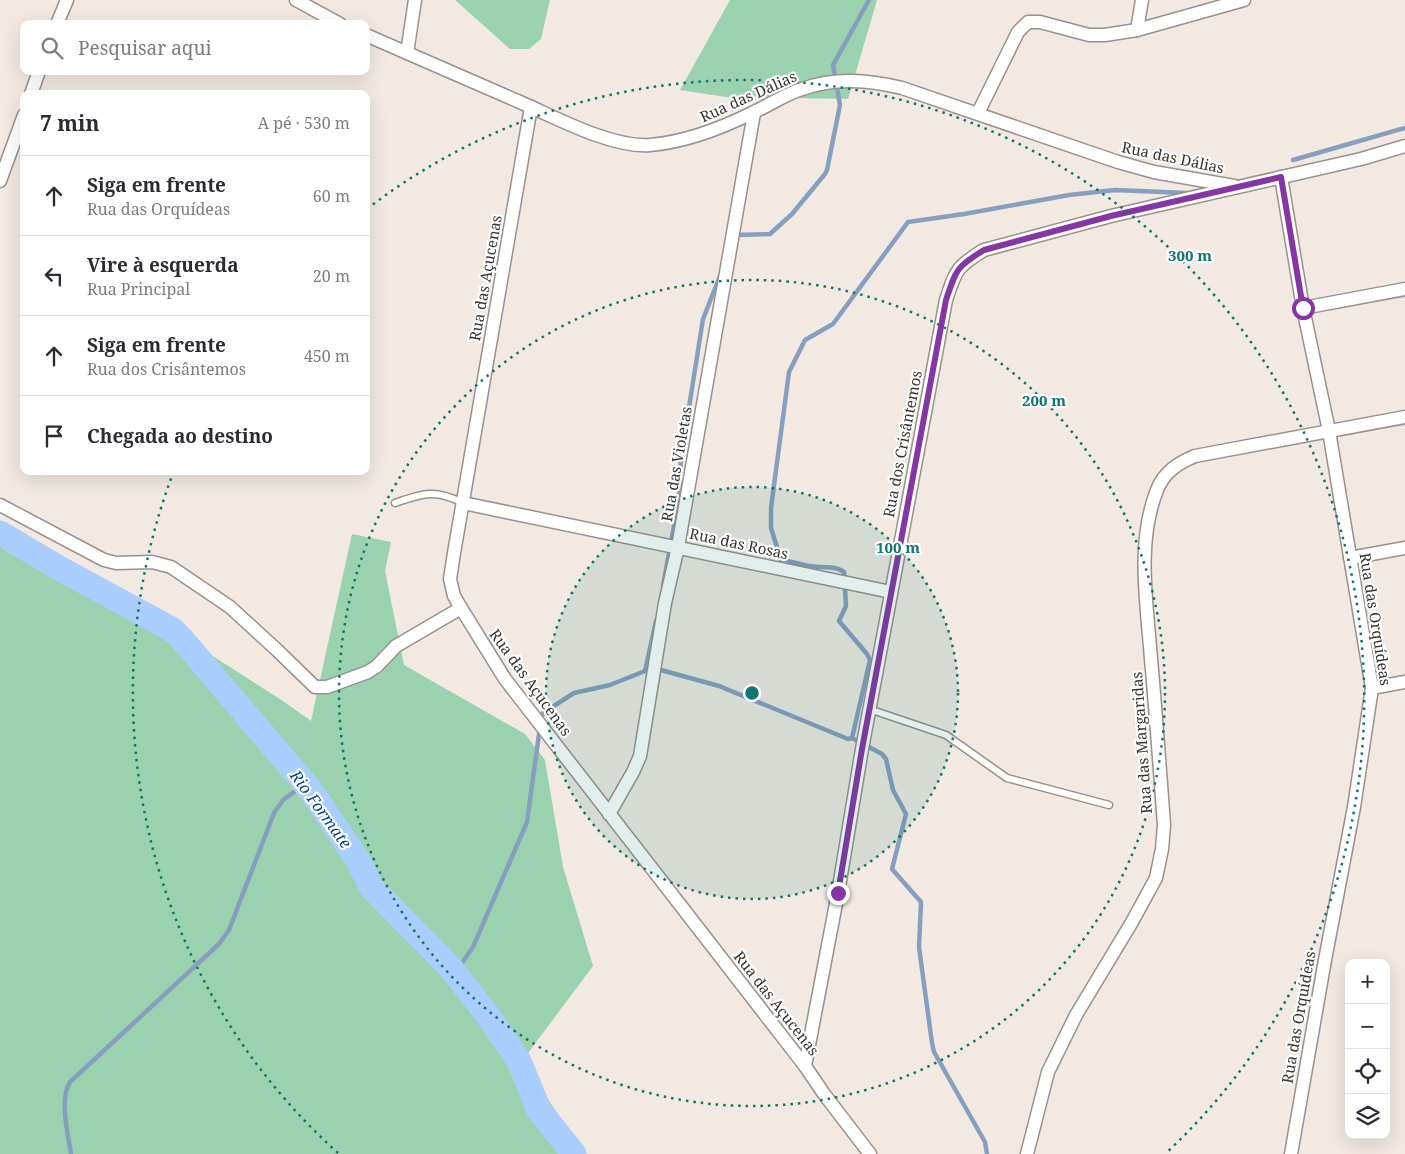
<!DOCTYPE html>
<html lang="pt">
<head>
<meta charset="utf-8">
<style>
	body { margin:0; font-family:"Noto Serif",serif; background:#f2f2f3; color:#2b2b33 }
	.controls { position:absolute; right:15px; bottom:15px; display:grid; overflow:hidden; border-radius:10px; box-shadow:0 5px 20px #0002 }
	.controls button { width:45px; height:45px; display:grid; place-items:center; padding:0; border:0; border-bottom:1px solid #e1e1e2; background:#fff; color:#2b2b33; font:25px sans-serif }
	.stop { position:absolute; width:15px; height:15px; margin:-11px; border:4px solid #8635a5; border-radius:50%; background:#fff }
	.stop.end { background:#8635a5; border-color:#fff; box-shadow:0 1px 5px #0008 }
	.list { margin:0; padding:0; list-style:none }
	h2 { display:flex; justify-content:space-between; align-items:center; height:65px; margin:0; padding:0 20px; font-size:21px }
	h2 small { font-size:16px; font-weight:400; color:#7c7c81 }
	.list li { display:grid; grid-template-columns:32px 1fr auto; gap:15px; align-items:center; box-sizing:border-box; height:80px; padding:0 20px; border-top:1px solid #e1e1e2 }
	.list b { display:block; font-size:19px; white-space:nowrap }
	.list p { margin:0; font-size:16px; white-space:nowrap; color:#7c7c81 }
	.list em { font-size:16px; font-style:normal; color:#7c7c81 }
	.icon { flex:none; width:28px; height:28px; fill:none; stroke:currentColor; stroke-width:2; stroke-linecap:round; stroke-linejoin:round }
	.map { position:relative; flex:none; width:1405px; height:1154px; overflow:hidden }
	.search { position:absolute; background:#fff; box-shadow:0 5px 20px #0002; left:20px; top:20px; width:350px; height:55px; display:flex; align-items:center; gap:12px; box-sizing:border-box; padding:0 18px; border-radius:10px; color:#7c7c81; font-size:19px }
	.panel { position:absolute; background:#fff; box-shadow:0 5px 20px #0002; left:20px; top:90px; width:350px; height:385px; border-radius:10px }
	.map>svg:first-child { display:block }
	.green { fill:#9ad2af }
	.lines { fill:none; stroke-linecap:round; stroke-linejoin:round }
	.stream { stroke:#879fbf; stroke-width:4.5 }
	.river { stroke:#a9cdfc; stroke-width:25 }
	.service-casing { stroke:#99918a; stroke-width:9 }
	.minor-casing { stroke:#99918a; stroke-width:15 }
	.service { stroke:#fff; stroke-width:6 }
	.minor { stroke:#fff; stroke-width:12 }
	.route { stroke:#8635a5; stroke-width:6 }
	.ring { fill:none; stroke:#0f766e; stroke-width:2.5; stroke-dasharray:2.5 5 }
	.labels { text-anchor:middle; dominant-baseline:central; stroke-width:4.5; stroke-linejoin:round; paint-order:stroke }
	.street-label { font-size:15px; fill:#373431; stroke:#fff }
	.water-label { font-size:16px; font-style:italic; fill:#084589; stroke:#fff }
	.centre { fill:#0f766e; stroke:#fff; stroke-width:2.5 }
	.ring-label { font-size:15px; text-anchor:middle; font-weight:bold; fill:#0f766e; stroke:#fff; stroke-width:4.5; stroke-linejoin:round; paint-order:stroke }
</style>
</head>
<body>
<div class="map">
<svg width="1405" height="1154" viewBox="0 0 1405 1154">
	<rect width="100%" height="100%" fill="#f1e9e2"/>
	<!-- green -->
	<g class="green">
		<path d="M455,0H550L541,39L529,49H510Z"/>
		<path d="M730,0H877L848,99L726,97L680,90Z"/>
		<path d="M0,520L283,701L311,721L352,534L391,542L385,571L404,665L525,734L545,760L563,867L593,966L522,1061L585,1154H0Z"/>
	</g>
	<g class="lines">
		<!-- stream -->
		<g class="stream">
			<path d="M1293,160L1405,128"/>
			<path d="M735,238L737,235L770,234L792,214L825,174L827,170L840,105L833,65L869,0"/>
			<path d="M663,586L678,505L681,458L703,319L720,276"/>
			<path d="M645,671L656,621"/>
			<path d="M541,720L543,713L574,693L610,685L645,671L661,670L719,686L848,739L852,738L882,754L886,759L893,790L906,814L892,869L921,902L919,947L932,1043L934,1052L985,1142L987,1154"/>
			<path d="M852,738L870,660L867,654L839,621L846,606L844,572C835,565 820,568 809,566C799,564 791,561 781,560L771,528V508L789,372L805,340L833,324L908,222L964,214L1069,195L1115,190L1187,193"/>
			<path d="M455,973L473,947L527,822L540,727"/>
			<path d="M71,1154C68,1134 59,1099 70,1082L219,944L229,930L274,813L283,800L305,784"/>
		</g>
		<!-- river -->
		<path class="river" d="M0,533L59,568L173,630L181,638L312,792L359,862L371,887L450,967L489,1017L519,1061L539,1110L574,1154"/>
		<!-- service casing -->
		<g class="service-casing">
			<g id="service">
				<path d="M395,503C423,493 436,489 463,503"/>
				<path d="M869,709L946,735L1007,778L1109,805"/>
			</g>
		</g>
		<!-- minor casing -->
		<g class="minor-casing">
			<g id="minor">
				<path d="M296,0L340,24"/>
				<path d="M57,24L67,0"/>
				<path d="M1137,30L1142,0"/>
				<path d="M366,35C418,58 470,80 522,103C557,118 612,148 650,145C686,142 722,128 754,112C770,105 785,94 802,89C836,77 868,80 902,88L1118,162L1154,172L1234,186"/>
				<path d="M407,53L415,0"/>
				<path d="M31,94L39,71"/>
				<path d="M531,107L454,553L450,579L454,596L461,608L505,679L805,1066L824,1094L870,1154"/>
				<path d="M978,113L1018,32L1028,22H1040L1089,35H1105L1137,30L1244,0"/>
				<path d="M1281,177L1303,308L1329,431L1372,688L1354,807L1325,960L1291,1154"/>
				<path d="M0,181L24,115"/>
				<path d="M1303,308L1405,289"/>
				<path d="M463,503L891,592"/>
				<path d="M0,505L104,560L116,563L152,562L171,567L230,607L278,651L315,687H327L368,672L377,666L396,646L461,608"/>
				<path d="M1350,558L1405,548"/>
				<path d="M1372,688L1405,682"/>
				<path d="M609,814L633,772L640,756L665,603L678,547L754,113"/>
				<path d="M805,1066L838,893L862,749L946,300C956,270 956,267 984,250L1111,216L1361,159L1405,146"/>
				<path d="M1027,1154L1048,1072L1076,1015L1132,922L1156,878L1162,849L1164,825C1160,770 1156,714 1151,659C1147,604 1136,543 1157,490C1164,472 1178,463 1195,456L1405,417"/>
			</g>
		</g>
		<!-- service -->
		<use href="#service" class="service"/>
		<!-- minor -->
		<use href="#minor" class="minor"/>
	</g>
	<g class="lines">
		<!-- route -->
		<path class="route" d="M838,893L862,749L946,300C956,270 956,267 984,250L1111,216L1281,177L1303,308"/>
	</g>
	<!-- distance rings -->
	<circle cx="752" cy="693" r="206" fill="#0f766e" fill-opacity=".12"/>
	<g class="ring">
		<circle cx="752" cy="693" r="206"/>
		<circle cx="752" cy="693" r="413"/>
		<path d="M338 1153A619 619 0 0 1 172 476M367 209A619 619 0 0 1 1166 1153"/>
	</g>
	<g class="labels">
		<!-- street labels -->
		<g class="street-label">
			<text transform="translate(748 96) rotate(-24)">Rua das Dálias</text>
			<text transform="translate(1173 157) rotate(12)">Rua das Dálias</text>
			<text transform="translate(485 278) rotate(-80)">Rua das Açucenas</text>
			<text transform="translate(902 444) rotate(-79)">Rua dos Crisântemos</text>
			<text transform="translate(676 464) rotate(-80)">Rua das Violetas</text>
			<text transform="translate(739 543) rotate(12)">Rua das Rosas</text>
			<text transform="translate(1376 619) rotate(81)">Rua das Orquídeas</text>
			<text transform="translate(531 682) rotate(54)">Rua das Açucenas</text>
			<text transform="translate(1141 743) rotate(-94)">Rua das Margaridas</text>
			<text transform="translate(777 1003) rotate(52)">Rua das Açucenas</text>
			<text transform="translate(1298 1017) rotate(-80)">Rua das Orquídeas</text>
		</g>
		<!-- water labels -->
		<g class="water-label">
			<text transform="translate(321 809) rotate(54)">Rio Formate</text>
		</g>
	</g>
	<circle cx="752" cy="693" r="8" class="centre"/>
	<g class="ring-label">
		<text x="1190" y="261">300 m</text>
		<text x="1044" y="406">200 m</text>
		<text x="898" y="553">100 m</text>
	</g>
</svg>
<div class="controls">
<button>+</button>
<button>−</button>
<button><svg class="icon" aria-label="locate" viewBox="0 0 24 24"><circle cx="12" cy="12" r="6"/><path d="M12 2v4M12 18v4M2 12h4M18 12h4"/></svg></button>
<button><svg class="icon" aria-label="layers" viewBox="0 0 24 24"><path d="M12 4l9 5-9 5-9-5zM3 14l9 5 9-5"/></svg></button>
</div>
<div class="stop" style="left:1303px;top:308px"></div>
<div class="stop end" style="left:838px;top:893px"></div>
<div class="search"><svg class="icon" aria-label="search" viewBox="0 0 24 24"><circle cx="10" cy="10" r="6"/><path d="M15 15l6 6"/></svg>Pesquisar aqui</div>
<section class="panel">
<h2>7 min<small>A pé · 530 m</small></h2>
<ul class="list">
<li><svg class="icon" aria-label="ahead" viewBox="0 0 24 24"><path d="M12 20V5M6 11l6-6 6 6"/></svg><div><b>Siga em frente</b><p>Rua das Orquídeas</p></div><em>60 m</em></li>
<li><svg class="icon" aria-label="left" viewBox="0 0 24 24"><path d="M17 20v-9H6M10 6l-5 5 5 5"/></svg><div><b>Vire à esquerda</b><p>Rua Principal</p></div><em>20 m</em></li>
<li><svg class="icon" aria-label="ahead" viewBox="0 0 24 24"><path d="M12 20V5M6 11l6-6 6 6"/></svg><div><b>Siga em frente</b><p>Rua dos Crisântemos</p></div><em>450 m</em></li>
<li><svg class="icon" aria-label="arrive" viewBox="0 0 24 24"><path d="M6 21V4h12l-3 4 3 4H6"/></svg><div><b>Chegada ao destino</b></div></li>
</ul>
</section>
</div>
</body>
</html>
